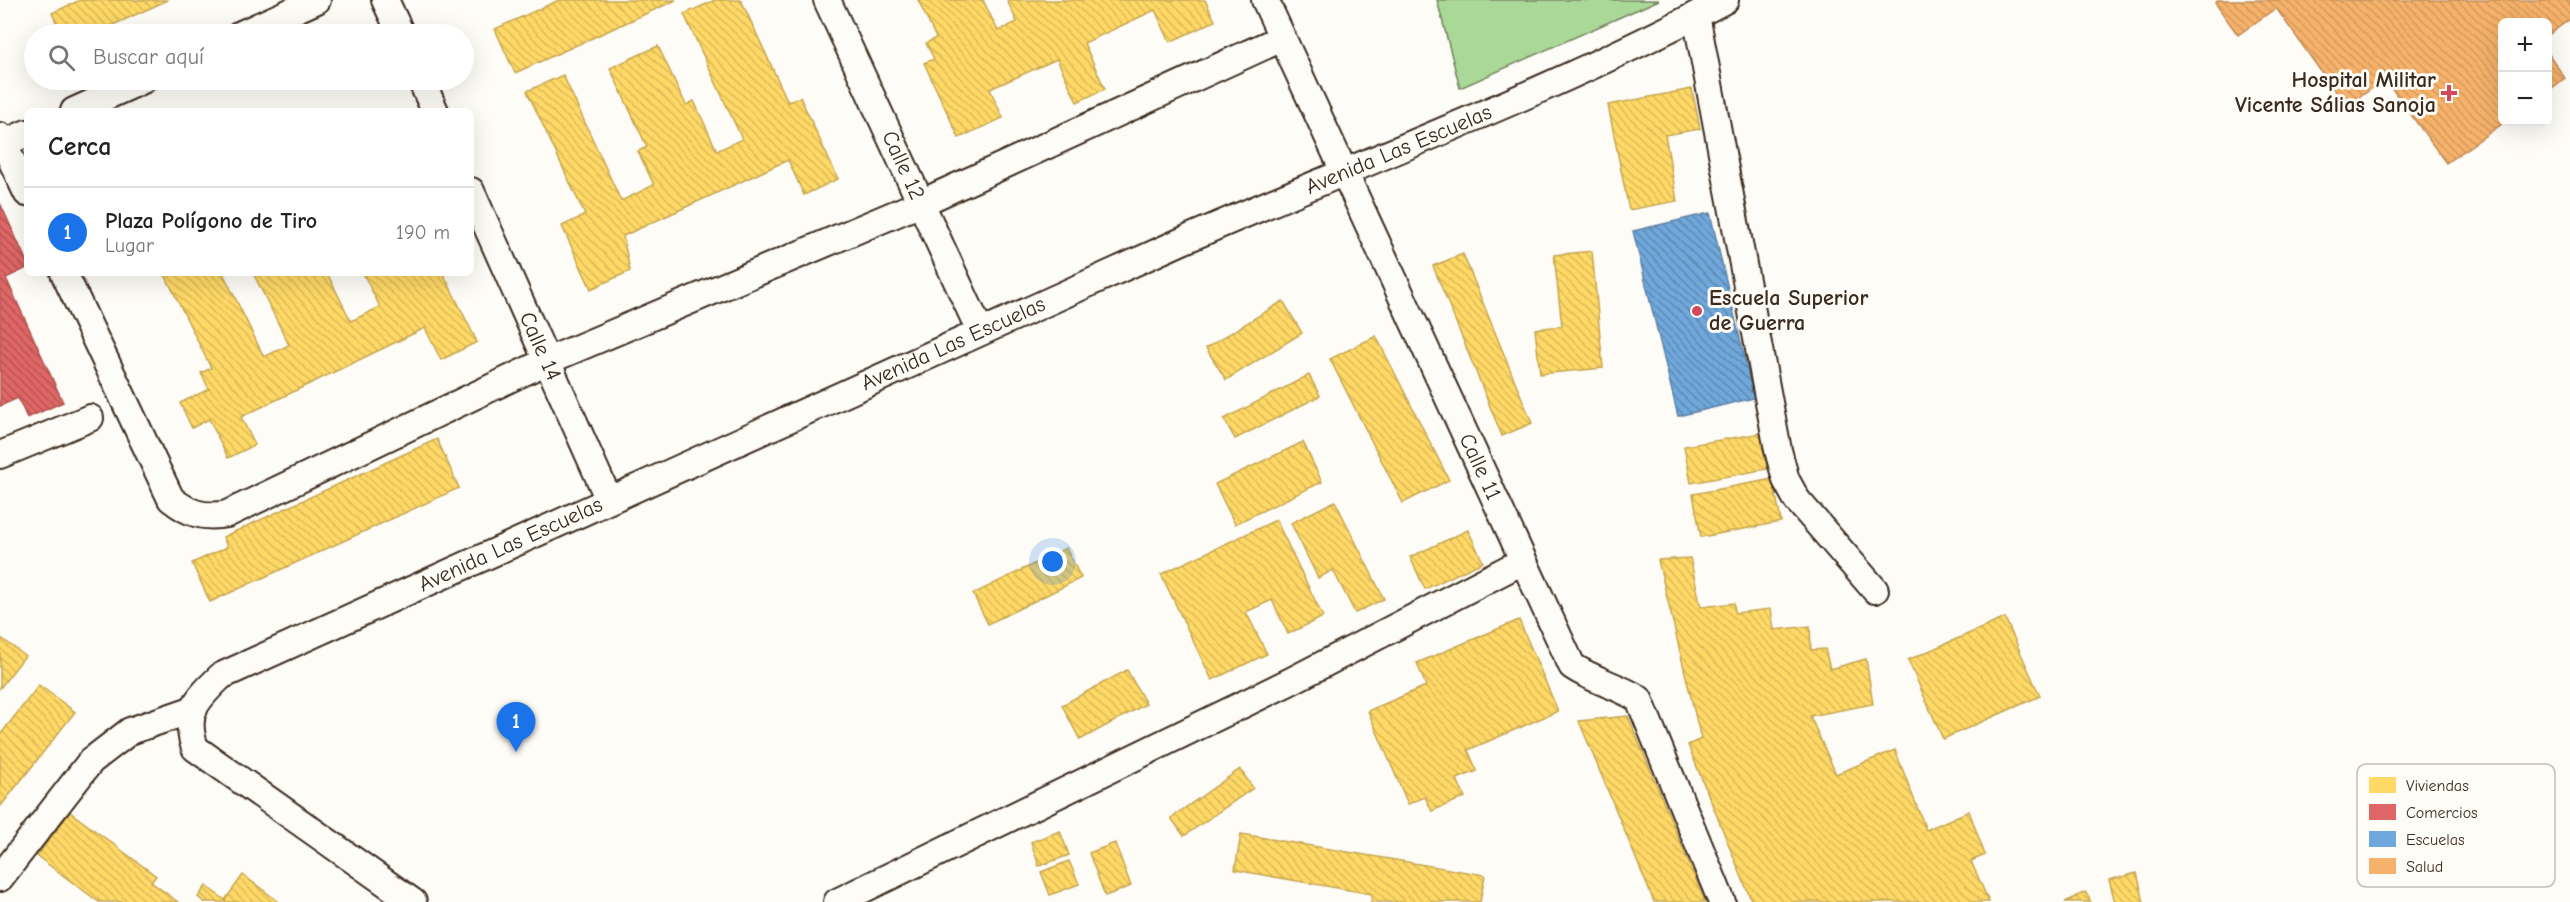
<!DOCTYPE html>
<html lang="es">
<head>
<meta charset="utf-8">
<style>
	body { margin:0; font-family:"Comic Neue",sans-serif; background:#f6f6f6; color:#222 }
	.controls { position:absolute; right:18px; top:18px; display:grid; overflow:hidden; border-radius:9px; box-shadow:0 6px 24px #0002 }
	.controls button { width:54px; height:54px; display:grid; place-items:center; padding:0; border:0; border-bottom:2px solid #e0e0e0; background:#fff; color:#222; font:30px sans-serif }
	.you { position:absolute; left:1053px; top:562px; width:21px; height:21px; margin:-15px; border:4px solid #fff; border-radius:50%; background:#1a73e8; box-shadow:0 0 0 9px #1a73e833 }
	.badge { display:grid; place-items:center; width:39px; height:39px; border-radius:50%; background:#1a73e8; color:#fff; font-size:20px; font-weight:700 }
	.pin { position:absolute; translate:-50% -50px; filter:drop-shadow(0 2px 3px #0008) }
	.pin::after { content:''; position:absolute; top:32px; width:21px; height:18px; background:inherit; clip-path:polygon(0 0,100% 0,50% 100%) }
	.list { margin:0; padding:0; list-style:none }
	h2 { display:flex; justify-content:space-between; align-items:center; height:78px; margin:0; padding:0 24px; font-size:26px }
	h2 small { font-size:20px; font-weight:400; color:#767676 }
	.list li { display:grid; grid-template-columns:39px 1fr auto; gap:18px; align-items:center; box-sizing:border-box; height:90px; padding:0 24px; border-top:2px solid #e0e0e0 }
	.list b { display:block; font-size:22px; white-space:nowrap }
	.list p { margin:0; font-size:20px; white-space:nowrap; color:#767676 }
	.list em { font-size:20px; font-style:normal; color:#767676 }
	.icon { flex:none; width:33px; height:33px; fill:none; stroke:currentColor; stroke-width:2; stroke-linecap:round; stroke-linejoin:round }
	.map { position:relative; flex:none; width:2570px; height:902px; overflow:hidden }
	.search { position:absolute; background:#fff; box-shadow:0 6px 24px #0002; left:24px; top:24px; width:450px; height:66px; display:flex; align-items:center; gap:15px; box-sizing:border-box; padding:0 21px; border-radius:33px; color:#767676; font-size:22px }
	.panel { position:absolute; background:#fff; box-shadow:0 6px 24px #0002; left:24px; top:108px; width:450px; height:168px; border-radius:9px }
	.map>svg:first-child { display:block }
	.grass { fill:#a9d898; stroke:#72815b; stroke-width:1.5 }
	.homes { fill:url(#homes-back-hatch); stroke:#c4a450; stroke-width:1.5 }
	.shops { fill:url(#shops-back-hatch); stroke:#ae5450; stroke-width:1.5 }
	.schools { fill:url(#schools-back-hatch); stroke:#5f82a3; stroke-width:1.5 }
	.health { fill:url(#health-back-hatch); stroke:#be8954; stroke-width:1.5 }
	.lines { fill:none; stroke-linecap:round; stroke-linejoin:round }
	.minor-casing { stroke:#3b2a1e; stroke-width:30 }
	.minor { stroke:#fdfcf7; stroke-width:26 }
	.poi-dot { fill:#d1495b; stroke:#fdfcf7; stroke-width:2 }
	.labels { text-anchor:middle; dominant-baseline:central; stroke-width:6; stroke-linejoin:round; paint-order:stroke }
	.poi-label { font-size:22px; font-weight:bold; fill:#3b2a1e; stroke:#fdfcf7; text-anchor:end }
	.street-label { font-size:22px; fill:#3b2a1e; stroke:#fdfcf7 }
	.key { fill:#fdfcf7; stroke:#c3bdb6; stroke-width:1.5 }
	.key-label { font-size:16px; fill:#3b2a1e }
</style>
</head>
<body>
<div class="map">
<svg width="2570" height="902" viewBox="0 0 2570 902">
	<defs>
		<pattern id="homes-back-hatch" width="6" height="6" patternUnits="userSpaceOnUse" patternTransform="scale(1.5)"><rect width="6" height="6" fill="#ffd966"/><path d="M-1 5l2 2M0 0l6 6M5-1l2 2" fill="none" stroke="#dbba58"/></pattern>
		<pattern id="shops-back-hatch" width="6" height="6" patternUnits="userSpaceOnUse" patternTransform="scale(1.5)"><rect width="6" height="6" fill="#e06666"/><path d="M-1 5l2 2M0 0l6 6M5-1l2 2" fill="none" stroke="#b75453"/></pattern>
		<pattern id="schools-back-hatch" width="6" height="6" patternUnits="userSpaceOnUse" patternTransform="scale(1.5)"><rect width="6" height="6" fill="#6fa8dc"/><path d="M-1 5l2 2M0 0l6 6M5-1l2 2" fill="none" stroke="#5c89b2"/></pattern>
		<pattern id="health-back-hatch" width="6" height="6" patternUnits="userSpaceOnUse" patternTransform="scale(1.5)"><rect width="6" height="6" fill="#f6b26b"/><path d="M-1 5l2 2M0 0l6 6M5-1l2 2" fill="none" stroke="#d4995c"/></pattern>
	</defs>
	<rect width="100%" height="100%" fill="#fdfcf7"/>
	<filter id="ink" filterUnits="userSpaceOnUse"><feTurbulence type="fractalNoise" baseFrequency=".0167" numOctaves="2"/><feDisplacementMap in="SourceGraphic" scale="12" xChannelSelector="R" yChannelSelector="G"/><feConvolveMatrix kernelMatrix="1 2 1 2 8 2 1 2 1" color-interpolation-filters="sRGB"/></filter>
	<g filter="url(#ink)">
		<!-- grass -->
		<path class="grass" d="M1437,0H1659L1460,88Z"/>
		<!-- homes -->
		<g class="homes">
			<path d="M80,0H168L93,34H62L52,13Z"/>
			<path d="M559,0H676L515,73L495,29Z"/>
			<path d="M715,0H741L788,102L800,97L838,179L804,195L788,160L623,236L630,271L591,289L562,226L585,215L527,91L563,75L621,201L654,185L638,151L647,147L610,68L658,46L686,105L694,101L717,151L742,139L684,14Z"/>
			<path d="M918,0H983L998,31L1017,22L1007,0H1205L1215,21L1170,42L1155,10L1084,43L1105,89L1077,102L1057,59L990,89L1003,118L959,138L924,63L934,59L926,43L936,38Z"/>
			<path d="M1692,89L1700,129L1665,135L1677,201L1629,210L1608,105Z"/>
			<path d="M1592,251L1603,368L1540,374L1535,329L1562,326L1554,255Z"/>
			<path d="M1463,254L1532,423L1502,436L1433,266Z"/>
			<path d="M164,273H223L264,357L289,345L253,273H327L351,321L380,307L363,273H443L477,342L441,360L425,328L241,417L255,445L228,458L209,419L192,428L180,403L209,389L201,373L211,368Z"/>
			<path d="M1283,301L1302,333L1226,380L1206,348Z"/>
			<path d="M1376,336L1449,480L1403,503L1330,359Z"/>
			<path d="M1309,375L1320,396L1235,439L1224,419Z"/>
			<path d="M1761,433L1767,469L1691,483L1684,446Z"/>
			<path d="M437,439L459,488L210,602L192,563L227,547L223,537Z"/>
			<path d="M1303,442L1322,482L1235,524L1215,484Z"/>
			<path d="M1773,479L1781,522L1701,537L1693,494Z"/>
			<path d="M1335,501L1384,599L1355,613L1333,570L1318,578L1291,523Z"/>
			<path d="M1276,520L1323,617L1288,634L1272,600L1246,612L1267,654L1212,680L1161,574Z"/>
			<path d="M1468,530L1483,562L1425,589L1410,557Z"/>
			<path d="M1066,548L1081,578L988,624L973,594Z"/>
			<path d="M1690,558L1701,607L1734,603L1735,613L1771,609L1774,630L1810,626L1811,650L1825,649L1830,669L1866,659L1873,704L1810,716L1836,774L1895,750L1926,830L1969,811L1985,855L1971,861L1989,902H1752L1688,745L1701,739L1658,560Z"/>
			<path d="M2005,618L2040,696L1943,739L1908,660Z"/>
			<path d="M1519,620L1558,711L1468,750L1477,771L1457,779L1465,797L1432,811L1425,797L1408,804L1368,711L1426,686L1417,663Z"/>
			<path d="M0,637L25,656L0,688Z"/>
			<path d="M1127,670L1146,704L1080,740L1062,705Z"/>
			<path d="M39,685L75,712L0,807V735Z"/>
			<path d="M1628,716L1705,902H1654L1579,721Z"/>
			<path d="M1240,769L1253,788L1184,836L1171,818Z"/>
			<path d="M70,812L156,876L151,882L178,902H99L37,856Z"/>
			<path d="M1060,831L1069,855L1039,866L1031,842Z"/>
			<path d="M1241,834L1485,875L1480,902H1371L1372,894L1235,870Z"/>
			<path d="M1115,843L1131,886L1105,896L1089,853Z"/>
			<path d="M1069,861L1079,884L1050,895L1041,872Z"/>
			<path d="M2137,873L2144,902H2115L2109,880Z"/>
			<path d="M243,875L279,902H204L198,897L206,886L225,900Z"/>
			<path d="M2086,892L2091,902H2065Z"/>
		</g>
		<!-- shops -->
		<path class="shops" d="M0,203L27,262V268L6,278L63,402L27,418L18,398L0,406Z"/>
		<!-- schools -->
		<path class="schools" d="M1710,213L1754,398L1678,416L1633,231Z"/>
		<!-- health -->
		<g class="health">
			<path d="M2219,0H2570V19L2548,35V22H2502V122H2505L2446,163L2385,79L2346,107L2276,8L2238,35L2215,3Z"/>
			<path d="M2548,53L2565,78L2548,91Z"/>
		</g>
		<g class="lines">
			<!-- minor casing -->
			<g class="minor-casing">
				<g id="minor">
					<path d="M385,0L401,34"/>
					<path id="s1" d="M827,0L980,331"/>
					<path id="s2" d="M1265,0L1572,666C1594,681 1617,685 1639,699L1722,902"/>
					<path d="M1696,15L1778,450L1786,480L1797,500L1875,590"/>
					<path d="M241,34L317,0"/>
					<path d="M421,80L435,111"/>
					<path d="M74,111L143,80"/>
					<path d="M0,136L27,193"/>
					<path d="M0,145L27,133"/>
					<path id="s3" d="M471,191L609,500"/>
					<path d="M64,273L171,499C190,514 203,518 227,514L547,361L921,203L1282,38"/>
					<path d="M0,455L90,418"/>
					<path d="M0,878L91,761L130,731L194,709"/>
					<path id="s4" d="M413,902L195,748C183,713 196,700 221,676C541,531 860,384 1180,242C1362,162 1550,93 1725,0"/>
					<path d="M837,902L1289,682L1523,561"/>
				</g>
			</g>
			<!-- minor -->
			<use href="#minor" class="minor"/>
		</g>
	</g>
	<!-- markers -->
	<g class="poi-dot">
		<path d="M2446 84h6v6h6v6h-6v6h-6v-6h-6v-6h6z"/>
		<circle cx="1697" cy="311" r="6"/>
	</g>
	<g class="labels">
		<!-- poi labels -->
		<g class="poi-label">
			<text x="2436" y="80">Hospital Militar<tspan x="2436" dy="25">Vicente Sálias Sanoja</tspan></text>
			<text x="1709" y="298" text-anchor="start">Escuela Superior<tspan x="1709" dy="25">de Guerra</tspan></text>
		</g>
		<!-- street labels -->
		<g class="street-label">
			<text stroke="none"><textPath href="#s4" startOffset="1640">Avenida Las Escuelas</textPath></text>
			<text stroke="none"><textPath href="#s1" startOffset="182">Calle 12</textPath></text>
			<text stroke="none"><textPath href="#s4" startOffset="1154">Avenida Las Escuelas</textPath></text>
			<text stroke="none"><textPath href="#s3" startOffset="170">Calle 14</textPath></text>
			<text stroke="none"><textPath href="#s2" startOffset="514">Calle 11</textPath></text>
			<text stroke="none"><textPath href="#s4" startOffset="668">Avenida Las Escuelas</textPath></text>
		</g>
	</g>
	<!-- legend -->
	<rect x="2357" y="764" width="198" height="123" rx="9" class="key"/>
	<rect x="2369" y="777" width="27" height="16" fill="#ffd966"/>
	<rect x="2369" y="804" width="27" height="16" fill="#e06666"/>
	<rect x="2369" y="831" width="27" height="16" fill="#6fa8dc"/>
	<rect x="2369" y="858" width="27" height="16" fill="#f6b26b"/>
	<g class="key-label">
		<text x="2406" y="791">Viviendas</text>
		<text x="2406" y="818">Comercios</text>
		<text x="2406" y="845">Escuelas</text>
		<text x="2406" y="872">Salud</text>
	</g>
</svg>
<div class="controls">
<button>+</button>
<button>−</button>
</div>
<div class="you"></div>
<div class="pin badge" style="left:516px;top:752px">1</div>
<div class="search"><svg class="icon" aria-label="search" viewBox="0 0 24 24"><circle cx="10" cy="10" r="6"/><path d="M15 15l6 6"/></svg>Buscar aquí</div>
<section class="panel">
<h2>Cerca<small></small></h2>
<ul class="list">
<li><span class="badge">1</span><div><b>Plaza Polígono de Tiro</b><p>Lugar</p></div><em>190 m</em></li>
</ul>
</section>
</div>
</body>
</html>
